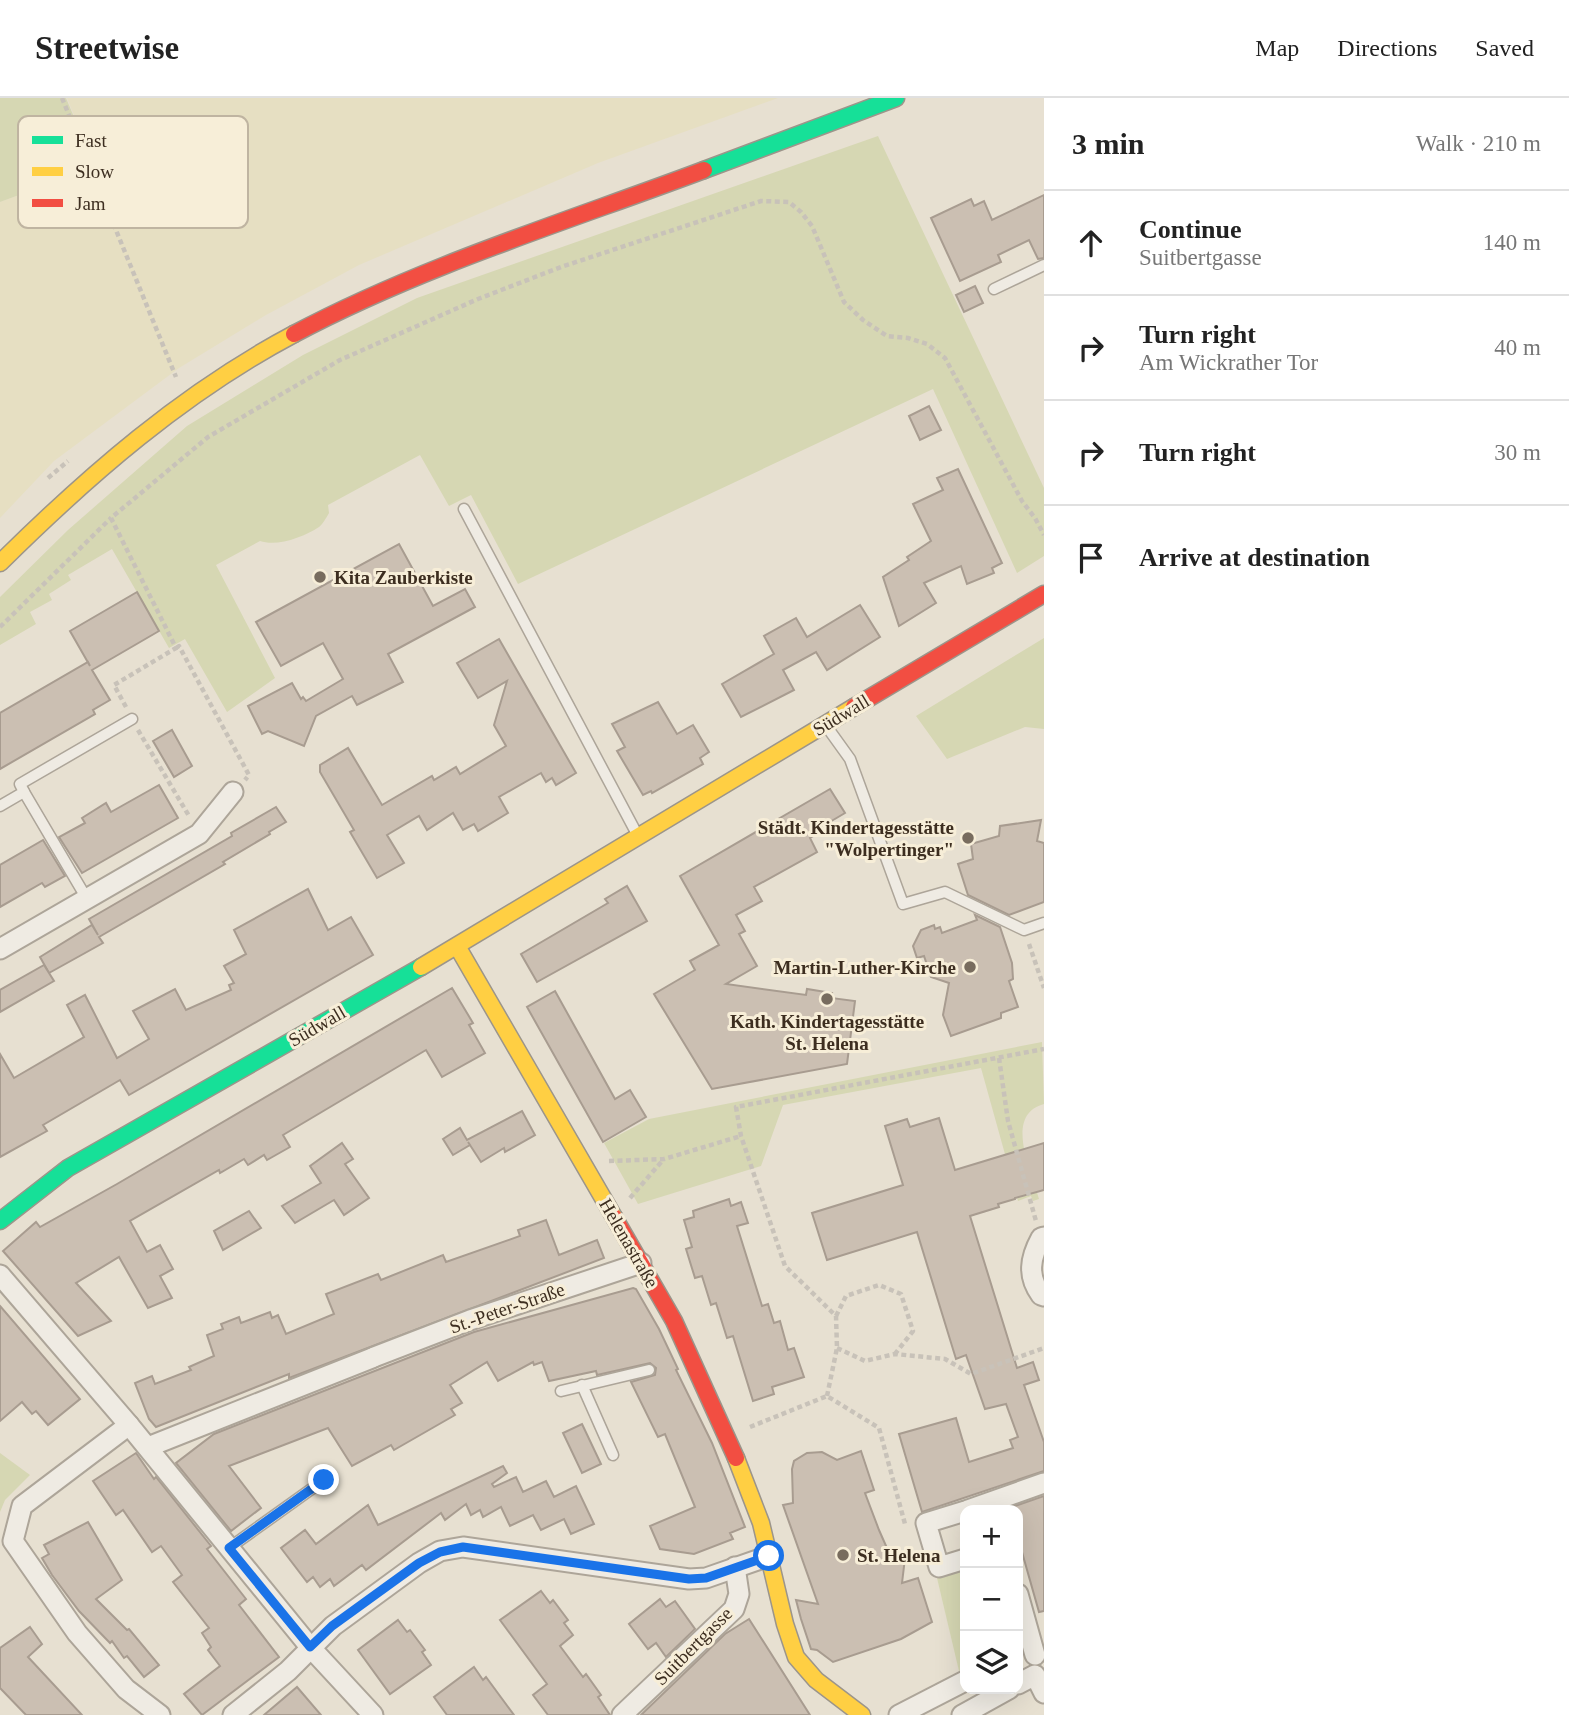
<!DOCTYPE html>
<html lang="en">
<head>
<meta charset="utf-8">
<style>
	body { margin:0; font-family:Georgia,serif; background:#f2f2f2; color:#222 }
	.controls { position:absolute; right:21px; bottom:21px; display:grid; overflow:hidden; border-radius:14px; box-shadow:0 7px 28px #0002 }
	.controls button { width:63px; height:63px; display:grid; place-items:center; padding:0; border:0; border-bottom:2px solid #e0e0e0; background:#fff; color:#222; font:35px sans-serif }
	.stop { position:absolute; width:21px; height:21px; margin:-16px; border:5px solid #1a73e8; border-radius:50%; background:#fff }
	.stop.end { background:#1a73e8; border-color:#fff; box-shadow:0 2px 7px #0008 }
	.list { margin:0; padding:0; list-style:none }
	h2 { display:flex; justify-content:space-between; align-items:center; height:91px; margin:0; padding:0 28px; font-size:30px }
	h2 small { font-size:23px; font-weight:400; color:#767676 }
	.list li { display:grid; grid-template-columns:46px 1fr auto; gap:21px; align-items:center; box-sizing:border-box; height:105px; padding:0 28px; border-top:2px solid #e0e0e0 }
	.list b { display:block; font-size:26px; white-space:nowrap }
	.list p { margin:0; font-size:23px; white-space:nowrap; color:#767676 }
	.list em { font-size:23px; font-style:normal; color:#767676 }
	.icon { flex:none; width:38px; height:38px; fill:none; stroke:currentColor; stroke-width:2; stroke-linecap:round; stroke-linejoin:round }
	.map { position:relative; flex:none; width:1044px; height:1617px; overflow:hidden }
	header { display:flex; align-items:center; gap:42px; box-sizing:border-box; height:98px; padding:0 35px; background:#fff; border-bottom:2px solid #e0e0e0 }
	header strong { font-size:33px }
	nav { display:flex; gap:38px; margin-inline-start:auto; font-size:24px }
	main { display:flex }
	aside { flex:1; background:#fff }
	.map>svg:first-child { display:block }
	.farmland { fill:#e6dfc2 }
	.green { fill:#d6d7b3 }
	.building { fill:#cbbfb2; stroke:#a89c90; stroke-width:2 }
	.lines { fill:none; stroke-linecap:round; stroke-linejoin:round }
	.lane-casing { stroke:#ada599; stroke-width:13 }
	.street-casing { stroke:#ada599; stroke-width:23 }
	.fast-casing { stroke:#9c958a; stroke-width:19 }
	.slow-casing { stroke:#9c958a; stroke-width:19 }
	.jam-casing { stroke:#9c958a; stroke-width:19 }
	.path { stroke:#c8c2b9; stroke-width:4.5; stroke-dasharray:5 3.5; stroke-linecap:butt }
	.lane { stroke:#efebe3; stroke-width:10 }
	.street { stroke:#efebe3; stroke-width:19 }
	.fast { stroke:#16e098; stroke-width:16 }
	.slow { stroke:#ffcf43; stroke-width:16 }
	.jam { stroke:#f24e42; stroke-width:16 }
	.route { stroke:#1a73e8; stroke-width:9 }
	.poi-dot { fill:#786c5e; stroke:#f7eed8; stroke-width:2.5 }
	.labels { text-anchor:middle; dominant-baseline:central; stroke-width:6; stroke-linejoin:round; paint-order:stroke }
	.poi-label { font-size:19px; font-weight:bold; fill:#3d2e20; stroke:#f7eed8; text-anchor:start }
	.street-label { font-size:19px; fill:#3d2e20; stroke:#f7eed8 }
	.key { fill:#f7eed8; stroke:#bfb4a1; stroke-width:2 }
	.key-label { font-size:19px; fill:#3d2e20 }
</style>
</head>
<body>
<header>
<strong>Streetwise</strong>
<nav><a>Map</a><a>Directions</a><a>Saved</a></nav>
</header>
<main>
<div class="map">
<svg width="1044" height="1617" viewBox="0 0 1044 1617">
	<rect width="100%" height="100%" fill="#e7e0d1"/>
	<!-- farmland -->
	<path class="farmland" d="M67,0H778L598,65L359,167L266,217L179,270L54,363L0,420V104L95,69Z"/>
	<!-- green -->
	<g class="green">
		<path d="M0,0H66L95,69L0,104Z"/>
		<path d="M878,38L1044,390V458L1017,475L933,291L518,486L471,397L449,408L420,357L328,407L329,415C326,420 323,426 319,429C304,439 277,449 260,443L216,467L275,580L227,614L185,541L169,550L112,451L68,477L71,482L49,496L52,502L30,514L36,526L0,547V499L68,432L187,328L303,257L417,200Z"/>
		<path d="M1044,540V631L1025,629L947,661L916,618Z"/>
		<path d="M1042,944L1044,1006C1003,1017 1032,1074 1039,1101L1033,1103L1031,1098L1018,1103L981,970L783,1007L761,1068L638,1106L604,1045L649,1021Z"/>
		<path d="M0,1355L30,1377L5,1402L0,1414Z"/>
		<path d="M965,1472V1569L959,1573L937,1480Z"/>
	</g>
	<!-- building -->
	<g class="building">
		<path d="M1044,97V160L1038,161L1029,142L998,157L1001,164L960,183L931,120L971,101L974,108L984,103L992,122Z"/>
		<path d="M975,188L983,205L964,214L956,197Z"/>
		<path d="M929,308L941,332L920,342L909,318Z"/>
		<path d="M958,371L1002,465L992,470L994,475L967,486L961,468L924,485L936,505L899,528L883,479L909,462L907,459L931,443L913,406L943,392L937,380Z"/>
		<path d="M399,446L433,508L465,491L475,509L388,556L403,584L357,607L352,598L316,618L304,648L268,633L262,636L248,608L292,585L301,601L303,599L306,603L343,581L323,545L281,568L256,524Z"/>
		<path d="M137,494L159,533L92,572L110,602L93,612L95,616L0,671V615L88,564L90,568L70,533Z"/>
		<path d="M860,507L880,539L827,572L816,554L783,572L794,592L741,619L722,586L774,556L764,538L796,520L807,539Z"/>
		<path d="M499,541L576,675L556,687L552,680L546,684L541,675L499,699L508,715L478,733L474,726L463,732L453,715L427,732L419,718L387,737L404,765L377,780L350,734L354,732L320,674V667L348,650L382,707L432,678L434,682L456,669L460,676L506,648L494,627L507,583L478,600L457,565Z"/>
		<path d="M658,604L677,636L693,627L709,654L700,660L703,666L652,695L651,693L643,697L617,653L625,649L612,626Z"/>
		<path d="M172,632L192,668L174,679L153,643Z"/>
		<path d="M159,687L178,720L82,775L59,739L85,725L82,720L106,705L111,714Z"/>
		<path d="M830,691L845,715L823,728L825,731L810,740L817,754L754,789L762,803L736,817L745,833L739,836L757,868L726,886L806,897L807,891L832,895L831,900L855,903L847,966L712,991L654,896L695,872L690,863L719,847L680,778Z"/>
		<path d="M276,709L286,724L269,734L270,736L223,764L225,766L99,839L103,845L49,875L40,859L92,827L98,837L89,821L232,738L231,735Z"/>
		<path d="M1041,722L1037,743L1044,745V804L1009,817L968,797L958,766L973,761L971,746L999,738L1000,728Z"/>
		<path d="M43,742L65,778L45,789L42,785L0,809V767Z"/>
		<path d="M627,788L647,823L537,884L521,856L608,805L605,801Z"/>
		<path d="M308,791L328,832L351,819L373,857L129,997L120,982L43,1027L47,1033L0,1059V956L14,980L84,939L67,907L85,897L117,960L149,941L133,913L175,891L186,912L231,892L229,887L234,885L224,868L246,856L234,832Z"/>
		<path d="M975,817L1000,829L1012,865L1013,881L1009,883L1018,909L1001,915V920L951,938L943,917L949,885L931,879L924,858L917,860L913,848L921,832L934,827L935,831L940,829L942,835L977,822Z"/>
		<path d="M44,867L54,883L0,914V892Z"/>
		<path d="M452,890L473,925L469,927L485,955L442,979L426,952L283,1037L290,1049L267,1062L264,1057L248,1067L244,1061L220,1075L219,1072L130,1123L147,1154L160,1147L173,1171L160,1178L172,1200L148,1210L119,1159L76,1185L111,1223L78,1238L3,1153L36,1124L40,1129L117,1086Z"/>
		<path d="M555,893L615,1001L630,992L646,1019L603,1044L527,909Z"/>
		<path d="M522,1013L535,1037L505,1054L504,1050L481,1064L468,1044L470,1047L453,1057L443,1041L460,1030L467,1042Z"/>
		<path d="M939,1020L955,1072L1044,1045V1092L1015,1100V1101L998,1106L999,1109L970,1118L1017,1270L1033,1264L1039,1282L1024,1287L1044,1344V1373L922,1414L899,1336L956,1320L969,1364L1013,1350L1010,1342L1018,1339L1006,1306L985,1311L966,1257L956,1261L917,1134L827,1162L812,1115L903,1087L885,1028L907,1021L910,1029Z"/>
		<path d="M342,1045L353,1061L345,1066L369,1100L344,1117L334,1102L295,1125L282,1108L321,1085L310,1068Z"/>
		<path d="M729,1101L731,1108L741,1104L748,1125L737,1128L762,1208L768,1206L774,1225L780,1223L788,1252L794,1250L804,1279L772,1289L774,1296L753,1303L733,1238L727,1240L716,1205L711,1207L702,1178L695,1180L686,1151L692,1149L684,1122L694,1119L693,1113Z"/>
		<path d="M249,1113L261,1130L223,1152L214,1133Z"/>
		<path d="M546,1122L559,1157L597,1142L604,1160L289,1280V1276L156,1329L149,1321L135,1285L152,1278L155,1286L191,1272L189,1269L214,1258L207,1237L223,1231L221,1226L239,1219L241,1225L270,1214L272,1220L278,1217L286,1236L334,1216L326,1196L378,1176L381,1182L443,1157L446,1164L520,1138L518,1132Z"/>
		<path d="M633,1190L636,1191L659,1231L678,1271L676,1272L712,1345L745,1429L730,1435L733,1441L694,1456L660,1451L650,1428L695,1409L665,1336L658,1339L631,1284L655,1277L656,1270L650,1265L597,1277L596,1273L549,1283L542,1264L534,1267L533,1264L498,1283L487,1264L450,1287L462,1305L451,1311L455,1317L394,1352L391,1347L352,1368L328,1330L229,1368L261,1410L231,1433L176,1365L214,1336L474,1234Z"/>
		<path d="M0,1208L80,1301L48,1327L36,1313L32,1316L22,1304L0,1323Z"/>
		<path d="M582,1326L601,1366L582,1375L563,1335Z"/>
		<path d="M861,1353L874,1392L865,1395L879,1432L890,1457L905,1460L902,1485L918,1480L932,1524L901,1541L833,1564L817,1552L811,1551L801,1521L796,1502L818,1506L783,1407L793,1405L792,1371L794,1363L807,1355L822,1354L837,1362Z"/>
		<path d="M136,1355L154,1381L156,1379L211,1448L207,1451L246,1501L239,1507L279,1559L202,1617L184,1596L220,1568L208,1552L211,1549L202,1535L209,1530L173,1484L182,1477L161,1448L152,1454L123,1412L116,1417L93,1383Z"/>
		<path d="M503,1368L507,1375L492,1386L494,1389L516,1379L523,1394L546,1383L554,1399L576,1388L594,1426L571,1436L564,1421L541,1432L533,1417L510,1428L501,1409L483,1419L480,1412L471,1417L466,1406L445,1422L441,1415L366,1472L362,1467L334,1488L330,1481L320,1489L313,1479L307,1484L281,1450L305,1432L316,1446L368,1407L378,1427Z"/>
		<path d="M1044,1398V1513L1039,1514L1018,1440V1412H1010L1009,1410Z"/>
		<path d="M88,1424L122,1482L96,1501L127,1532L129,1531L159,1567L144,1579L127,1558L124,1560L112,1543L110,1545L79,1513L52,1477L42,1460L49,1456L44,1447Z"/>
		<path d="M541,1493L550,1505L553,1502L568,1522L564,1525L573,1537L560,1548L583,1579L586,1576L601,1597L598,1599L610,1617H548L533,1597L547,1586L500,1522Z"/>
		<path d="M660,1501L666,1509L675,1503L695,1531L666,1559L656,1545L648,1551L629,1526Z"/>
		<path d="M749,1521L810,1617H641L725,1536Z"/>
		<path d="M398,1522L407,1534L410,1532L425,1552L422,1554L431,1567L390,1596L358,1552Z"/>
		<path d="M30,1529L42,1546L28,1559L82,1617H26L0,1590V1550Z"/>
		<path d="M474,1569L483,1582L486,1579L514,1617H447L434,1599Z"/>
		<path d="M297,1589L321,1617H264Z"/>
	</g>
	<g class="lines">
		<!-- lane casing -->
		<g class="lane-casing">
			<g id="lane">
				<path d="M994,191L1044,167"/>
				<path d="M464,411L638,738"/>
				<path d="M827,629L850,661L903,806L945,794L1024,832L1044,825"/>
				<path d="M24,694L87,801"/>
				<path d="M0,708L24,694L20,686L132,621"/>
				<path d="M582,1287L613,1357"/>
				<path d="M561,1293L649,1272"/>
				<path d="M229,1450L324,1382"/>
			</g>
		</g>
		<!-- street casing -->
		<g class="street-casing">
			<g id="street">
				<path d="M0,851L199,736L233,694"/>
				<path d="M1044,1139L1041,1140C1030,1160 1027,1178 1041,1197L1044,1198"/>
				<path d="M0,1177L129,1327L310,1549L373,1617"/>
				<path d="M374,1259L470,1222L641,1165"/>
				<path d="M129,1327L22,1408L13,1443L77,1535L126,1591L160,1617"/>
				<path d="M148,1349L372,1260"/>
				<path d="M968,1412L1044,1385"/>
				<path d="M965,1413L926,1425L939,1469L965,1461"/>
				<path d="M1018,1496L1035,1557"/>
				<path d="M1018,1586L1035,1577L1044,1595"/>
				<path d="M233,1617L288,1573L333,1528L419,1465L440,1453L463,1449L689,1481L706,1480L769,1458"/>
				<path d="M622,1617L734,1511L739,1496L735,1469"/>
				<path d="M899,1617L965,1583"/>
				<path d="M962,1617L1009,1591"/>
			</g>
		</g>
		<!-- fast casing -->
		<g class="fast-casing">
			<g id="fast">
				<path d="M704,72L896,0"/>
				<path d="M0,1123L68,1070L421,869"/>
			</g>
		</g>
		<!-- slow casing -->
		<g class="slow-casing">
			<g id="slow">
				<path d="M0,465C89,377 183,295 294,236"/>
				<path d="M457,848L614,1119"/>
				<path d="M421,869L854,609"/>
				<path d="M736,1360L761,1425L785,1526L796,1559L816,1582L862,1617"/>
			</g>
		</g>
		<!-- jam casing -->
		<g class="jam-casing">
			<g id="jam">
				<path d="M294,236C422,168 568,123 704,72"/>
				<path d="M854,609L1044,496"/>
				<path d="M614,1119L674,1223L736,1360"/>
			</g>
		</g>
		<!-- path -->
		<g class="path">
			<path d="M62,0L176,279"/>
			<path d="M48,380L68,363"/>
			<path d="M0,529L111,420"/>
			<path d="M176,550L179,548L249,677L245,682"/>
			<path d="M126,609L114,587L176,550L111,420L208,339L340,262L478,201L561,169L761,103L789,104L801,114L812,128L844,204L863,222L887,238L908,240L927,246L945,260L1022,403L1035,420L1044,437"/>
			<path d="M138,632L189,718"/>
			<path d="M1029,846L1044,890"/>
			<path d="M999,960L1008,1023L1036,1123"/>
			<path d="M609,1063L664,1061L741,1038"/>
			<path d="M630,1100L663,1062"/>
			<path d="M836,1218L846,1198L879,1187L901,1196L913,1233L895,1256"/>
			<path d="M837,1250L865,1263L895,1256L945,1261L971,1276L1044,1250"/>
			<path d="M827,1298L837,1250L836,1218L785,1168L741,1038L736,1009L1044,951"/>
			<path d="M750,1329L827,1298L879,1330L905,1426"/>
		</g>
		<!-- lane -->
		<use href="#lane" class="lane"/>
		<!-- street -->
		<use href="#street" class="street"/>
		<!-- fast -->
		<use href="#fast" class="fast"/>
		<!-- slow -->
		<use href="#slow" class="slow"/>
		<!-- jam -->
		<use href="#jam" class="jam"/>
	</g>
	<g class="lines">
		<!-- route -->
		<path class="route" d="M324,1382L229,1450L310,1549L332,1528L419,1465L440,1454L463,1449L689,1481L706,1480L769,1458"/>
	</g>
	<!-- markers -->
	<g class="poi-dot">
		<circle cx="320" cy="479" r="7"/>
		<circle cx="968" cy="740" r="7"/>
		<circle cx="970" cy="869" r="7"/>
		<circle cx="827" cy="901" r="7"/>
		<circle cx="843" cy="1457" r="7"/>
	</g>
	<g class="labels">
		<!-- poi labels -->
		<g class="poi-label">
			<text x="334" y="479">Kita Zauberkiste</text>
			<text x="954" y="729" text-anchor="end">Städt. Kindertagesstätte<tspan x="954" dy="22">"Wolpertinger"</tspan></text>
			<text x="956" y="869" text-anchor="end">Martin-Luther-Kirche</text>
			<text x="827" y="923" text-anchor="middle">Kath. Kindertagesstätte<tspan x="827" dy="22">St. Helena</tspan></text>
			<text x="857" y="1457">St. Helena</text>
		</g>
		<!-- street labels -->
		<g class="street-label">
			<text transform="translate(841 617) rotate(-31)">Südwall</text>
			<text transform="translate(317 928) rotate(-30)">Südwall</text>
			<text transform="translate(629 1145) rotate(60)">Helenastraße</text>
			<text transform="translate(507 1210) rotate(-19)">St.-Peter-Straße</text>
			<text transform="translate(693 1548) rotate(-45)">Suitbertgasse</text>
		</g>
	</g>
	<!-- legend -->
	<rect x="18" y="18" width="230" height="112" rx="10" class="key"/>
	<rect x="32" y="38" width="31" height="8" fill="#16e098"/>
	<rect x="32" y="69" width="31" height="9" fill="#ffcf43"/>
	<rect x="32" y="101" width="31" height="8" fill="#f24e42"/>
	<g class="key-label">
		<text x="75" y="49">Fast</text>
		<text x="75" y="80">Slow</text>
		<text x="75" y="112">Jam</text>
	</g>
</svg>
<div class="controls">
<button>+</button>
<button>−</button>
<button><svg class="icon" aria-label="layers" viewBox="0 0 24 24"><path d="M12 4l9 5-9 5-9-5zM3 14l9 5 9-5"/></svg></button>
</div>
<div class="stop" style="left:769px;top:1458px"></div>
<div class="stop end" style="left:324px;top:1382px"></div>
</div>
<aside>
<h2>3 min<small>Walk · 210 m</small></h2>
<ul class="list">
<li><svg class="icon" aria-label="ahead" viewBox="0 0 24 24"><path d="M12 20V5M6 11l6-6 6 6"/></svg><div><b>Continue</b><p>Suitbertgasse</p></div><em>140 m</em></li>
<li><svg class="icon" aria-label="right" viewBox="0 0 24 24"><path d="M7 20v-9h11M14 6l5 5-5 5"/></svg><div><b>Turn right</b><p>Am Wickrather Tor</p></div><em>40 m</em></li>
<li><svg class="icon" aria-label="right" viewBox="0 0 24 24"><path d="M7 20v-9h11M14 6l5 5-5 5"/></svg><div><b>Turn right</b></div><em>30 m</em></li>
<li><svg class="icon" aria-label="arrive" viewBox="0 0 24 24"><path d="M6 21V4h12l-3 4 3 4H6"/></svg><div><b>Arrive at destination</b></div></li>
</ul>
</aside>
</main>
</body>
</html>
